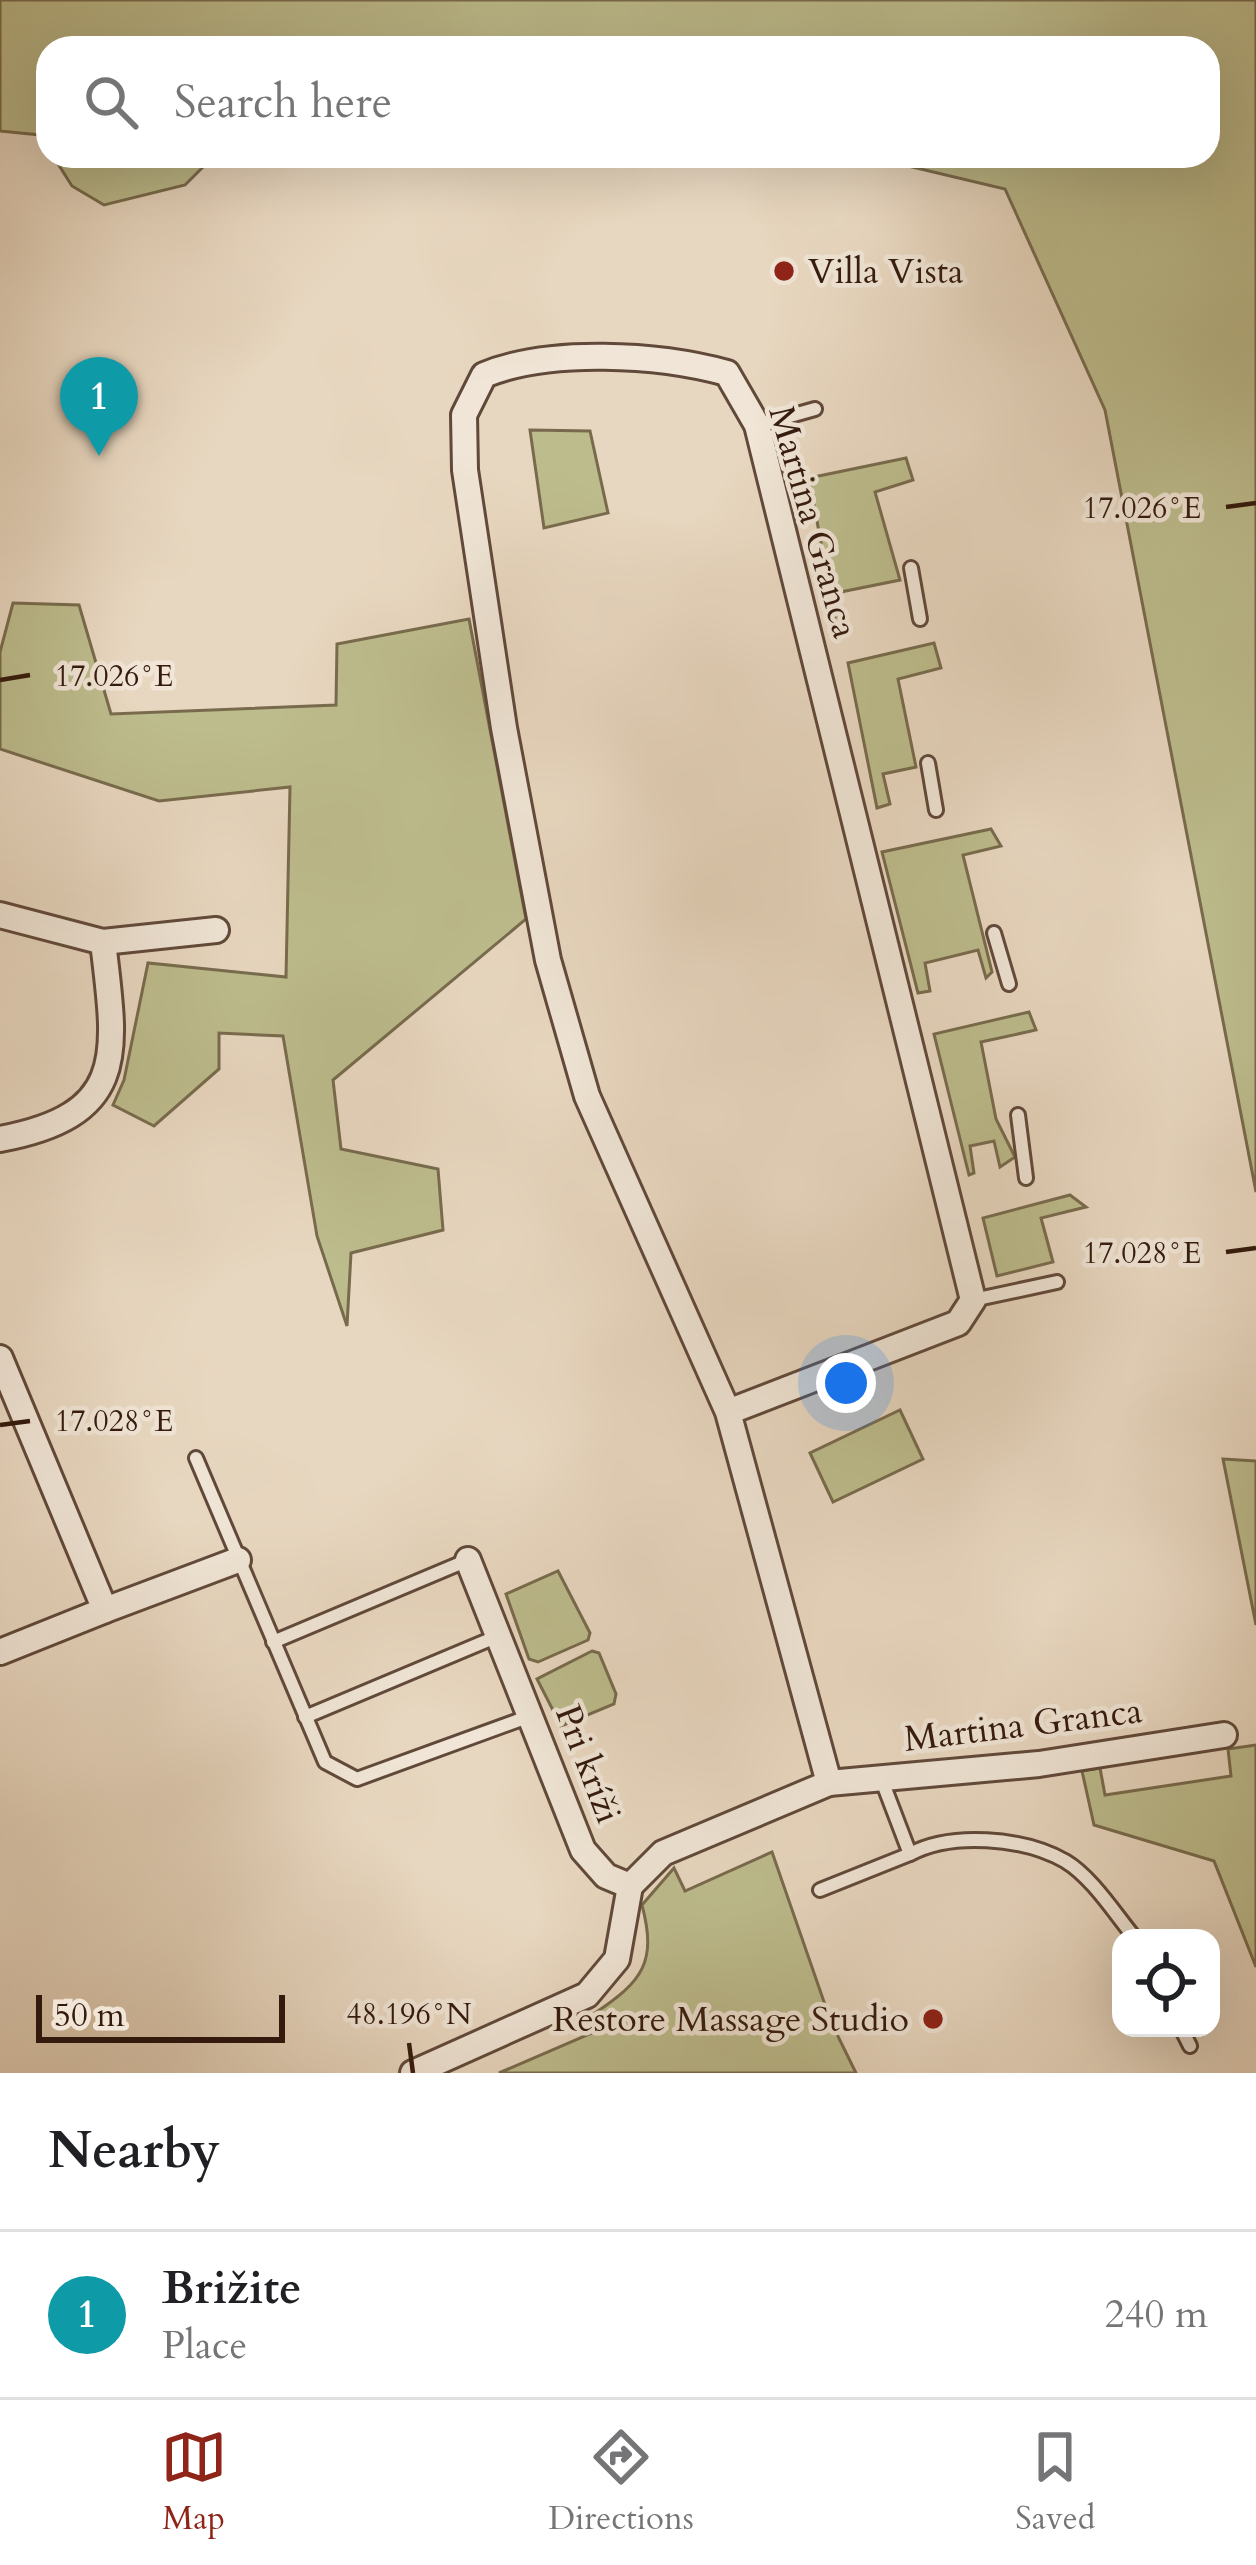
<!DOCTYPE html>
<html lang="en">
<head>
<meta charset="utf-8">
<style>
	body { margin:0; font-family:Cardo,serif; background:#f2f2f2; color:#202124 }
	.controls { position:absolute; right:36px; bottom:36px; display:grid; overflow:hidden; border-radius:24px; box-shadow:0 12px 48px #0002 }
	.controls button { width:108px; height:108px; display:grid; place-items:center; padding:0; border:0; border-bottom:3px solid #e0e0e0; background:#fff; color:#202124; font:60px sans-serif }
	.scale { position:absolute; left:36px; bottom:30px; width:249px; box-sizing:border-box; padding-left:12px; border:6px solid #341a0d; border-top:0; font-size:33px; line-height:42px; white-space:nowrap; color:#341a0d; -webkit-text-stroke:9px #f0e5d6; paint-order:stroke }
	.you { position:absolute; left:846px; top:1383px; width:42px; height:42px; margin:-30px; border:9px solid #fff; border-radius:50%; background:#1a73e8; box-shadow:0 0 0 18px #1a73e833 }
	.badge { display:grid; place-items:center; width:78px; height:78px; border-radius:50%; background:#8f2418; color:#fff; font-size:39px; font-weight:700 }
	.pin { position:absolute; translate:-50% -99px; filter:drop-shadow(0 3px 6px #0008) }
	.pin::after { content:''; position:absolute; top:63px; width:42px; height:36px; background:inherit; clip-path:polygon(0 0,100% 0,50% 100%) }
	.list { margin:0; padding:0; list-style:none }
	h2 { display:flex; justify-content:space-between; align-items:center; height:156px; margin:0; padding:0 48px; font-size:51px }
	h2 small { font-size:39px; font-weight:400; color:#757577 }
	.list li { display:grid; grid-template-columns:78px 1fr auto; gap:36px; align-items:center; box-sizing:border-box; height:168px; padding:0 48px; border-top:3px solid #e0e0e0 }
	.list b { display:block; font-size:45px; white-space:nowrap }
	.list p { margin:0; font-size:39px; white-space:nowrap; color:#757577 }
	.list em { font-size:39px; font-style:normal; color:#757577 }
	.icon { flex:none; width:66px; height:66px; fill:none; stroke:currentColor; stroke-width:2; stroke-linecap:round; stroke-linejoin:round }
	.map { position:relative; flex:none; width:1256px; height:2073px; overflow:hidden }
	.search { position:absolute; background:#fff; box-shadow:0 12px 48px #0002; left:36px; right:36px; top:36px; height:132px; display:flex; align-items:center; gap:30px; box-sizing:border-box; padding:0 42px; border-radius:36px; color:#757577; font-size:45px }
	.sheet { height:324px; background:#fff }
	nav { display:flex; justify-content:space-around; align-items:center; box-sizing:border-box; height:168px; border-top:3px solid #e0e0e0; background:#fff; font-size:33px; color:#757577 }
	nav a { display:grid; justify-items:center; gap:6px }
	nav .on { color:#8f2418 }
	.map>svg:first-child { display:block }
	.green { fill:#bdbc8d; stroke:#786b4d; stroke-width:3 }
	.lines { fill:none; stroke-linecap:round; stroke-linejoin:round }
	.service-casing { stroke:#61493a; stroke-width:18 }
	.minor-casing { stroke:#61493a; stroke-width:30 }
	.service { stroke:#f0e5d6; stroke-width:12 }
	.minor { stroke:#f0e5d6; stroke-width:24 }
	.ticks { fill:none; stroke:#341a0d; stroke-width:4.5 }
	.poi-dot { fill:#8f2418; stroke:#f0e5d6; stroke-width:4.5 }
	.labels { text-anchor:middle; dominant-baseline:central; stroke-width:9; stroke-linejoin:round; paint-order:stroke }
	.poi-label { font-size:36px; fill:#341a0d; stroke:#f0e5d6; text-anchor:start }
	.street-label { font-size:36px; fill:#341a0d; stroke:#f0e5d6 }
	.ticks-label { font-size:30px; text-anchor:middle; fill:#341a0d; stroke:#f0e5d6; stroke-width:9; stroke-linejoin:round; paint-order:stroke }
</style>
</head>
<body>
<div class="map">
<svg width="1256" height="2073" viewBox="0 0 1256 2073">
	<rect width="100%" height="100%" fill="#e8d7c0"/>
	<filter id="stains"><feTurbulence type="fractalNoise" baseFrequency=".00167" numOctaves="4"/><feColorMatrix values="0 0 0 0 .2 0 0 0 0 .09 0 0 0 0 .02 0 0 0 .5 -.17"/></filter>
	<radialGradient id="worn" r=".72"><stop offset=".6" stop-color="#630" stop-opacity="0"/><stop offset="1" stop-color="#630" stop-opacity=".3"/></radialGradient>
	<!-- green -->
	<g class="green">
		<path d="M0,0H1256V1192L1105,410L1005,189L866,156H1208V48H639L635,39L573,41L547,48H48V148L40,135L0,131Z"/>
		<path d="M53,156H214L185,185L104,205L72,186Z"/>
		<path d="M530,430L590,431L608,513L544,528Z"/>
		<path d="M906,458L913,480L875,492L900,580L836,593L842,620L836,624L809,478Z"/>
		<path d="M13,603L79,605L111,714L336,705L337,644L469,619L526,919L333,1080L341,1149L438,1169L443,1230L351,1253L347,1326L317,1236L283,1036L219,1033V1069L154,1126L113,1105L124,1080L148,963L286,977L290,787L159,801L0,749V652Z"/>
		<path d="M934,643L941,668L898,679L916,767L883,774L890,804L877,808L848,663Z"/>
		<path d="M991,829L1001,846L963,855L992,972L986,978L978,950L925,963L930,991L918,993L882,852Z"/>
		<path d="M1029,1012L1036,1030L981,1042L996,1119L1015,1157L1000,1167L994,1141L970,1146L974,1173L969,1175L934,1034Z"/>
		<path d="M1070,1195L1086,1207L1041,1218L1053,1262L997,1276L983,1218Z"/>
		<path d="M900,1410L923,1459L833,1502L810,1453Z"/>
		<path d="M1223,1459L1256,1461V1625Z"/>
		<path d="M558,1571L590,1633L588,1640L538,1662L529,1659L506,1594Z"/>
		<path d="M592,1651L599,1653L616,1694L614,1704L561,1726L537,1679Z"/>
		<path d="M1256,1745V1967L1214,1861L1094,1825L1082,1771L1100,1768L1105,1795L1231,1776L1228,1749Z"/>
		<path d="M772,1852L831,2022L856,2073H499L601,2029L595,2013C643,1981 657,1962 642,1905L674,1868L685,1891Z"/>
	</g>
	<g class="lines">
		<!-- service casing -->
		<g class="service-casing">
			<g id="service">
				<path d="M758,425L815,409"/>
				<path d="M911,568L920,619"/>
				<path d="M928,763L936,810"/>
				<path d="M994,933L1009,984"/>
				<path d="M1018,1115L1026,1178"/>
				<path d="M973,1300L1057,1282"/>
				<path d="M196,1458L325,1762L357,1779L530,1716"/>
				<path d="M273,1642L468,1560"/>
				<path d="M305,1717L498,1636"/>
				<path d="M910,1854C951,1832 1022,1837 1065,1861C1092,1877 1115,1914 1135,1938"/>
				<path d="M820,1890L910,1854L881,1778"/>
				<path d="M1181,2028L1190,2046"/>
			</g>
		</g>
		<!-- minor casing -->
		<g class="minor-casing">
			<g id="minor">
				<path d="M0,915L103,942L216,930"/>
				<path d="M0,1139C130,1115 116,1052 103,942"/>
				<path d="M0,1358L105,1610L0,1652"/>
				<path d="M468,1560L583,1850L606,1876L630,1886"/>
				<path d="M105,1610L238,1560"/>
				<path d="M829,1783L1039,1764L1224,1735"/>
				<path d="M630,1886L663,1853L829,1783L728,1412L587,1096L548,960L504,728L465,470L464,415L484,375C549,348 658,354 727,373L757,425L973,1300L958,1323L728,1412"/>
				<path d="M413,2073L587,1995L617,1959L630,1886"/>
			</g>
		</g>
		<!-- service -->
		<use href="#service" class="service"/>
		<!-- minor -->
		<use href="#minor" class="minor"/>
	</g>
	<!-- ticks -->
	<path class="ticks" d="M1226,507L1256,503M0,680L30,675M1226,1252L1256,1248M0,1425L30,1421M409,2043L413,2073"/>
	<!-- markers -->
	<g class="poi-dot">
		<circle cx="784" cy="271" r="12"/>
		<circle cx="933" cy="2019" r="12"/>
	</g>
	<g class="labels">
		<!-- poi labels -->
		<g class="poi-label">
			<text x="808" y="271">Villa Vista</text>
			<text x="909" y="2019" text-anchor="end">Restore Massage Studio</text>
		</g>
		<!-- street labels -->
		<g class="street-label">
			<text transform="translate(813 522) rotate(74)">Martina Granca</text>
			<text transform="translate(1023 1725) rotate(-7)">Martina Granca</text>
			<text transform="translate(588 1764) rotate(69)">Pri kríži</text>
		</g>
	</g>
	<g class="ticks-label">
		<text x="1142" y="518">17.026°E</text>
		<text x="114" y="686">17.026°E</text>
		<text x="1142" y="1263">17.028°E</text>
		<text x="114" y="1431">17.028°E</text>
		<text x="409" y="2024">48.196°N</text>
	</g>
	<rect width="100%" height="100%" filter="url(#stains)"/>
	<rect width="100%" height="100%" fill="url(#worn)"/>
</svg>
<div class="controls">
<button><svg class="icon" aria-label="locate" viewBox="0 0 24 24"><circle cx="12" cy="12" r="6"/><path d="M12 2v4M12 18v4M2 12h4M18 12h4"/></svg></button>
</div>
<div class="scale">50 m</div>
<div class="you"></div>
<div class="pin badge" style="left:99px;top:456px;background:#0f9aa8">1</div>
<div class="search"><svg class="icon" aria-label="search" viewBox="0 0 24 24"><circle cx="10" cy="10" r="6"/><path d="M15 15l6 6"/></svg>Search here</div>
</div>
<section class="sheet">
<h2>Nearby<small></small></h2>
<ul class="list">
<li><span class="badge" style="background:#0f9aa8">1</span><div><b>Brižite</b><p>Place</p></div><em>240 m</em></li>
</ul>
</section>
<nav>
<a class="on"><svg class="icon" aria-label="map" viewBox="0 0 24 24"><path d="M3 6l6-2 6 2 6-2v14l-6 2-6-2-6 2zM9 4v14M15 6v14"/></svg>Map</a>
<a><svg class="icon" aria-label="directions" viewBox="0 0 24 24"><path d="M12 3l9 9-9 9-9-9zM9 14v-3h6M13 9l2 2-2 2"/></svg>Directions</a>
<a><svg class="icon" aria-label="saved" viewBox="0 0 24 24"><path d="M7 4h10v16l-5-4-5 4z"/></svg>Saved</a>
</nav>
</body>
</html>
